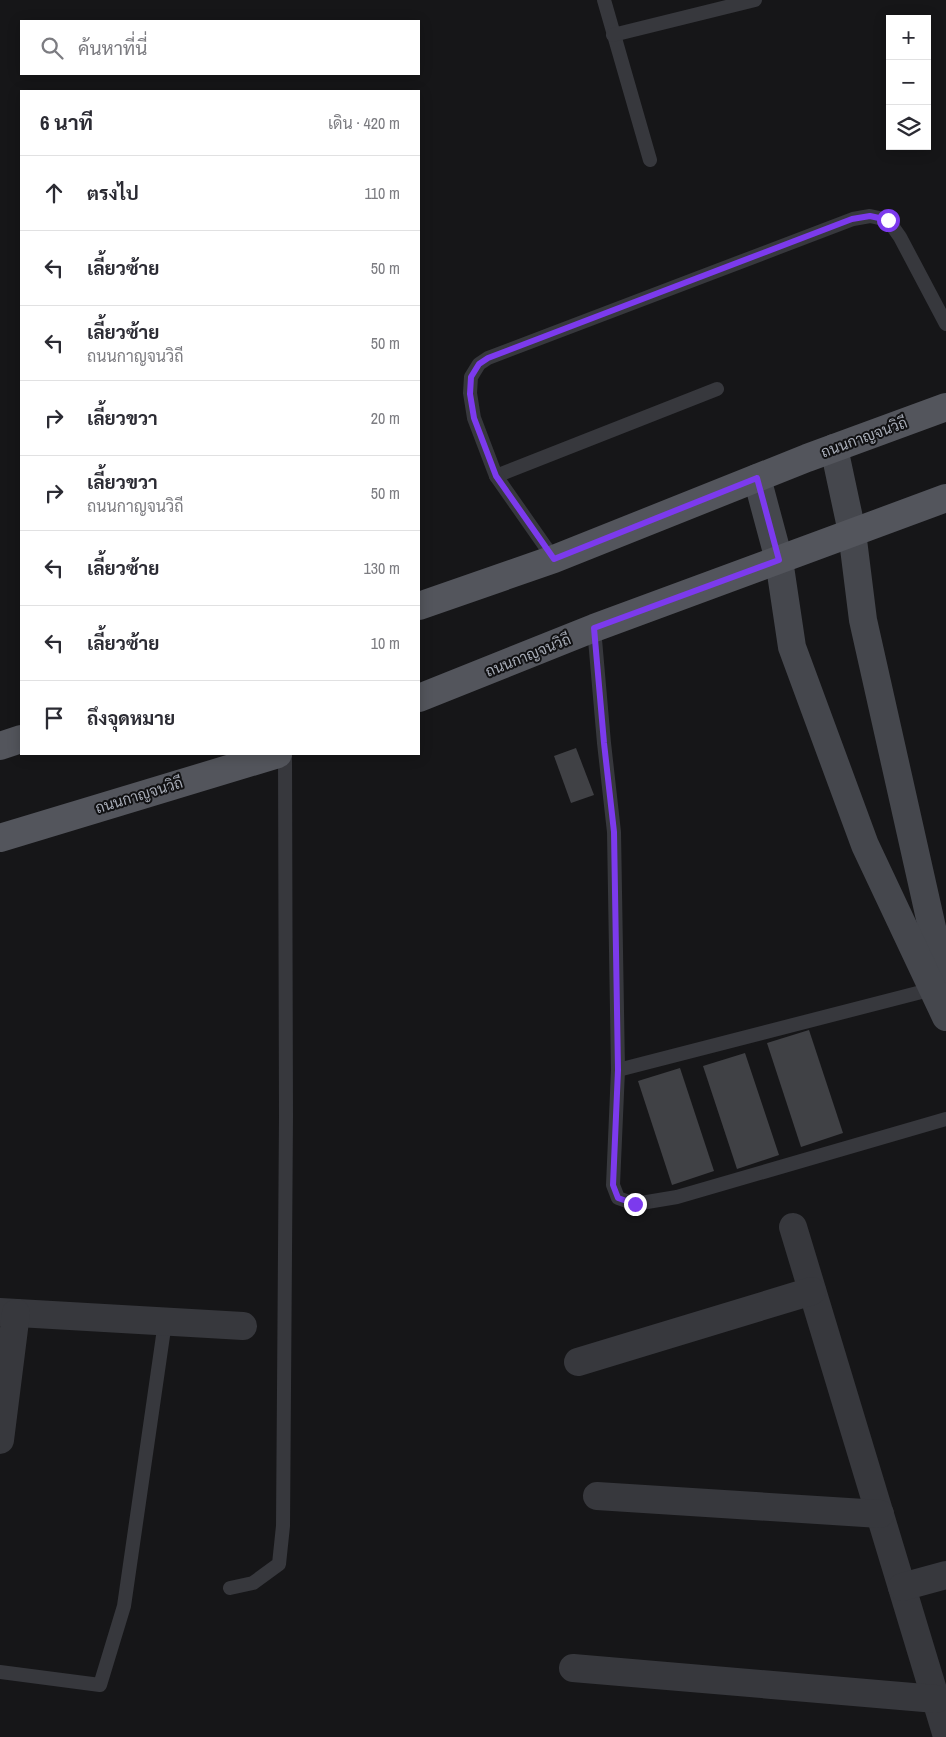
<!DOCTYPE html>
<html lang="th">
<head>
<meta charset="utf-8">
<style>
	body { margin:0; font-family:"Archivo Narrow",Sarabun,sans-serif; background:#f2f2f3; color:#2b2b33 }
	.controls { position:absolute; right:15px; top:15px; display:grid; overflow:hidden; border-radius:0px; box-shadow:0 2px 12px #0003 }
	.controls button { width:45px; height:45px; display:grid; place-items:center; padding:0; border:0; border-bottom:1px solid #e1e1e2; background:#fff; color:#2b2b33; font:25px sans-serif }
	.stop { position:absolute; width:15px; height:15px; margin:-11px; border:4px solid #7c3aed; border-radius:50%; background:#fff }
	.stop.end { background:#7c3aed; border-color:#fff; box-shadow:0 1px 5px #0008 }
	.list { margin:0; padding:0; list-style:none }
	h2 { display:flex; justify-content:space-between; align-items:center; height:65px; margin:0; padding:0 20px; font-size:21px }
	h2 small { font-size:16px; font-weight:400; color:#7c7c81 }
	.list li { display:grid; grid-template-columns:32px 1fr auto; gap:15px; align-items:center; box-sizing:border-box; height:75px; padding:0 20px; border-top:1px solid #e1e1e2 }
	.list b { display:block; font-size:19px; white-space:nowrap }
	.list p { margin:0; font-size:16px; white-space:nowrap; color:#7c7c81 }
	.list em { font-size:16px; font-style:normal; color:#7c7c81 }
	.icon { flex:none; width:28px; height:28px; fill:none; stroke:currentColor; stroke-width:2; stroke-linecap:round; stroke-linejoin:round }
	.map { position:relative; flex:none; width:946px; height:1737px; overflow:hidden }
	.search { position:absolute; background:#fff; box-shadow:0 2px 12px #0003; left:20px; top:20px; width:400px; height:55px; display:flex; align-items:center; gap:12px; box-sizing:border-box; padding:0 18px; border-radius:0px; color:#7c7c81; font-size:19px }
	.panel { position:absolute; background:#fff; box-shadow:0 2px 12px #0003; left:20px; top:90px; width:400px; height:665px; border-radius:0px }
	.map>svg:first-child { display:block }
	.building { fill:#404145 }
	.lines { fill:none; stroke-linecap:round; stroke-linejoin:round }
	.lane { stroke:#37383d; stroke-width:14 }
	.street { stroke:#37383d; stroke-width:28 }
	.secondary { stroke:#45474d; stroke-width:28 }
	.primary { stroke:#53555c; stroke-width:28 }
	.route { stroke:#7c3aed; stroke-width:6 }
	.labels { text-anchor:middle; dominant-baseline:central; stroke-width:4; stroke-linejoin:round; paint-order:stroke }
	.street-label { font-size:15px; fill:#a8adb8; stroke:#111113 }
</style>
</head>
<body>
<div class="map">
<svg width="946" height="1737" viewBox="0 0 946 1737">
	<rect width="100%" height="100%" fill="#161618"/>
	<!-- building -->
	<g class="building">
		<path d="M576,748L594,795L571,803L554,756Z"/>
		<path d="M809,1030L843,1133L801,1147L767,1043Z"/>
		<path d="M745,1053L779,1155L737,1169L703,1066Z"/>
		<path d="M680,1068L714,1171L672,1185L638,1081Z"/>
	</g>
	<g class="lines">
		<!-- lane -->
		<g class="lane">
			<path d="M604,0L650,160"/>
			<path d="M613,35L755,0"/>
			<path d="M496,476L717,389"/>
			<path d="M554,559L496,476L474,418L470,393L471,377L479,364L488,358L853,219L870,216L888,220L900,237L946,324"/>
			<path d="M594,628L604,743L614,832L618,1070L613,1185L618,1198L635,1204L677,1197L946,1119"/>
			<path d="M618,1070L933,989"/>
			<path d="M230,1588L253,1583L279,1564L283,1526L286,1116L285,754"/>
			<path d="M0,1672L100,1685L124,1606L165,1322"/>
		</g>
		<!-- street -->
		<g class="street">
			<path d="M793,1227L946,1733"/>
			<path d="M0,1312L243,1326"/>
			<path d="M578,1362L812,1291"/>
			<path d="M0,1440L16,1313"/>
			<path d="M597,1496L880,1514"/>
			<path d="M902,1587L946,1575"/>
			<path d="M573,1668L936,1699"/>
		</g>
		<!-- secondary -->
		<g class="secondary">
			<path d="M834,448L852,532L863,620L946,990"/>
			<path d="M757,478L779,560L792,647L865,845L946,1017"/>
		</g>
		<!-- primary -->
		<g class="primary">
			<path d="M419,606L554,559L807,458L946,407"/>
			<path d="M419,698L594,628L946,498"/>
			<path d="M0,746L21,739"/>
			<path d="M0,838L278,754"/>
		</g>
	</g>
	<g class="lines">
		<!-- route -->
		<path class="route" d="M635,1204L618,1198L613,1185L618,1070L614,832L604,743L594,628L779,560L757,478L554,559L496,476L474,418L470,394L471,377L479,364L488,358L852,219L870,216L888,220"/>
	</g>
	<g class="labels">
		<!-- street labels -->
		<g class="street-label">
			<text transform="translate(864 437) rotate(-20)">ถนนกาญจนวิถี</text>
			<text transform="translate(528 655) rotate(-22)">ถนนกาญจนวิถี</text>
			<text transform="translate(139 795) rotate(-17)">ถนนกาญจนวิถี</text>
		</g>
	</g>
</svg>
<div class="controls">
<button>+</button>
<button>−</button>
<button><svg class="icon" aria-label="layers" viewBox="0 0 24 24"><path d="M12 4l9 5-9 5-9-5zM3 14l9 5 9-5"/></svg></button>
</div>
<div class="stop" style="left:888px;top:220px"></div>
<div class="stop end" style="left:635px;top:1204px"></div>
<div class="search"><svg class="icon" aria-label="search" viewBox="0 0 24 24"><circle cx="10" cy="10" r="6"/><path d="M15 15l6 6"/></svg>ค้นหาที่นี่</div>
<section class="panel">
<h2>6 นาที<small>เดิน · 420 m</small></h2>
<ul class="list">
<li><svg class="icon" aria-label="ahead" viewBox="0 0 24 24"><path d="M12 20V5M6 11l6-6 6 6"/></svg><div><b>ตรงไป</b></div><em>110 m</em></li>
<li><svg class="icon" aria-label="left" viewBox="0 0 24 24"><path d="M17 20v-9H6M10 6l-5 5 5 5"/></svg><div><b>เลี้ยวซ้าย</b></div><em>50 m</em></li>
<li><svg class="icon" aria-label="left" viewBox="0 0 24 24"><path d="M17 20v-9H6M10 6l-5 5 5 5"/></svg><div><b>เลี้ยวซ้าย</b><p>ถนนกาญจนวิถี</p></div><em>50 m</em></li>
<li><svg class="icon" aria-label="right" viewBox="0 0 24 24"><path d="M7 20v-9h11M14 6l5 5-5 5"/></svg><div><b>เลี้ยวขวา</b></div><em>20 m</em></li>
<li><svg class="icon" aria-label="right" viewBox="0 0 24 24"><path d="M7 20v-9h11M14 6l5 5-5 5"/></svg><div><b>เลี้ยวขวา</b><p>ถนนกาญจนวิถี</p></div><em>50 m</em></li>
<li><svg class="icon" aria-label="left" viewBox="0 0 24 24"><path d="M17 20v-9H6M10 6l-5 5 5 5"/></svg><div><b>เลี้ยวซ้าย</b></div><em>130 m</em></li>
<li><svg class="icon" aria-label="left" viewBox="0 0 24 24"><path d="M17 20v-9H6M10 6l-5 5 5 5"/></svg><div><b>เลี้ยวซ้าย</b></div><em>10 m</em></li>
<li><svg class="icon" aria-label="arrive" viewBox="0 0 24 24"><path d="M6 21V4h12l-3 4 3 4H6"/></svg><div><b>ถึงจุดหมาย</b></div></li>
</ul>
</section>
</div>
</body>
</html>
